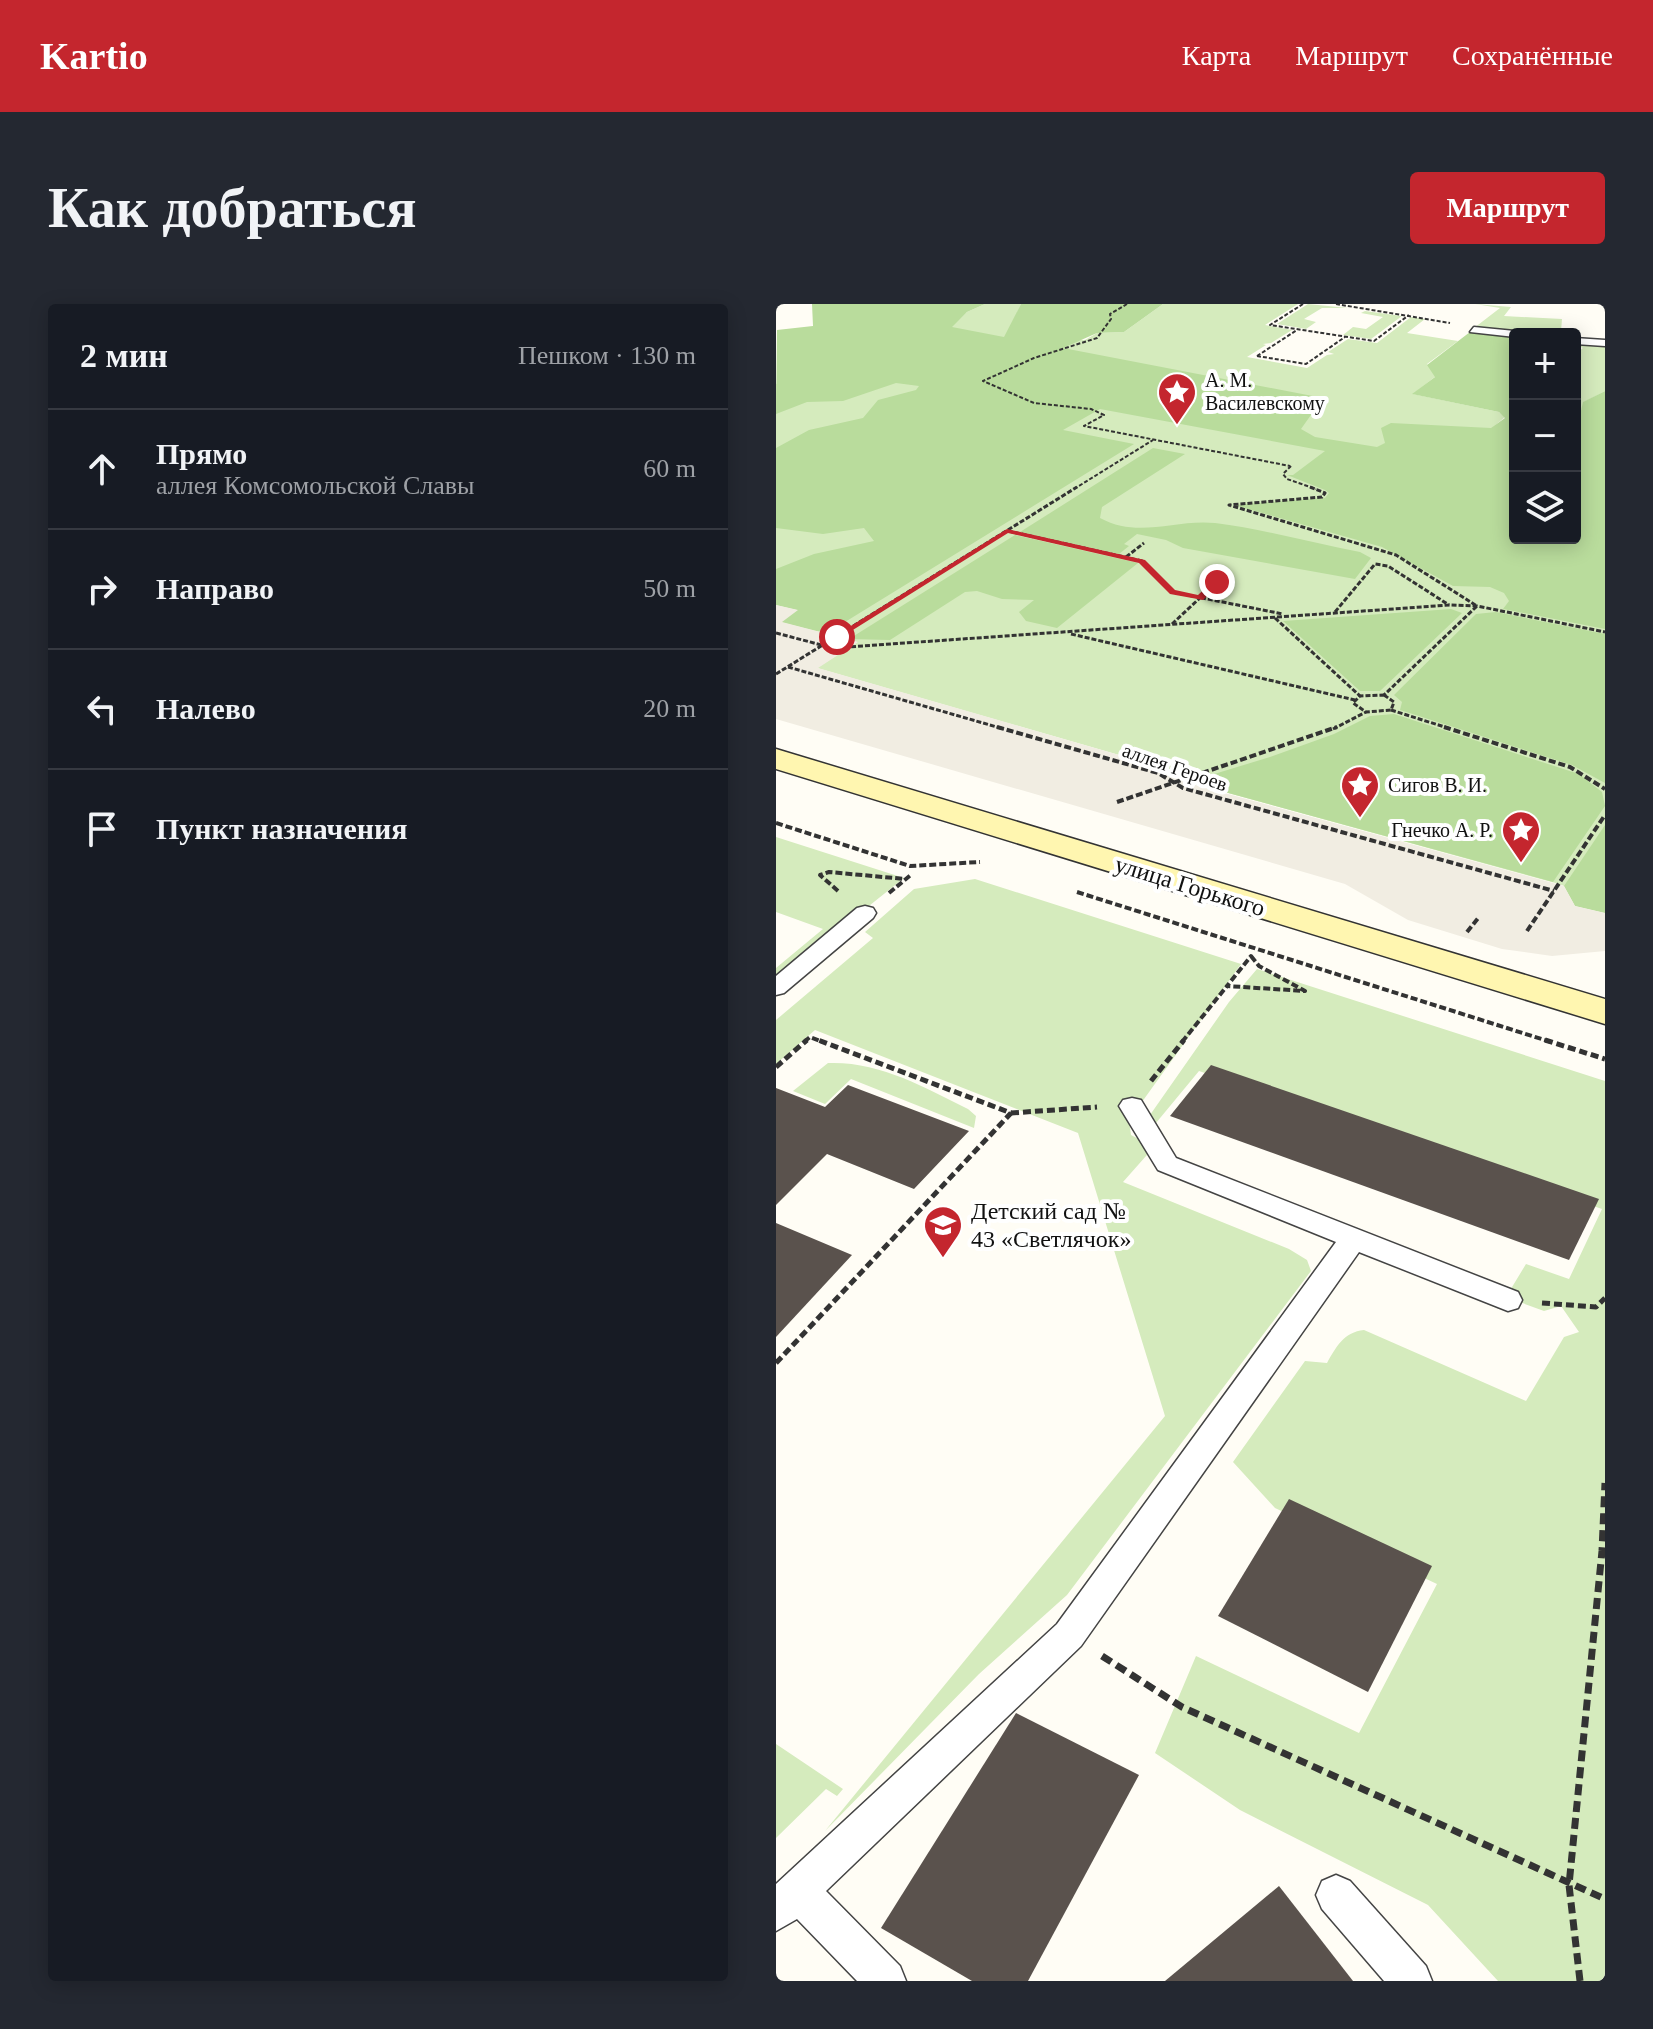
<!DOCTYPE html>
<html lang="ru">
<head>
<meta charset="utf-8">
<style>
	body { margin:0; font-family:"Times New Roman",serif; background:#242831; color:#f1f3f6 }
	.controls { position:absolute; right:24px; top:24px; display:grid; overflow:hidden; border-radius:8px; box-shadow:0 4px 20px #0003 }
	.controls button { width:72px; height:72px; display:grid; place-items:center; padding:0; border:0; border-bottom:2px solid #363941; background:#171b24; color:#f1f3f6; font:40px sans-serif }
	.stop { position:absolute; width:24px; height:24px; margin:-18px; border:6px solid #c4262e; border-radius:50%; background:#fff }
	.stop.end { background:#c4262e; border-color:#fff; box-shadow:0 2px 8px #0008 }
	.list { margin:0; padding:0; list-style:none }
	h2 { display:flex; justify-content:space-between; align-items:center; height:104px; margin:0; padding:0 32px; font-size:34px }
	h2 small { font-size:26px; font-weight:400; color:#9ea1a6 }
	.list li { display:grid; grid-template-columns:52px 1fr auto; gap:24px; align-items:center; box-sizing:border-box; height:120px; padding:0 32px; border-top:2px solid #363941 }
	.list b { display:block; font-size:30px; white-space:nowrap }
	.list p { margin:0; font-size:26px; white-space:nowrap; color:#9ea1a6 }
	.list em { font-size:26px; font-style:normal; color:#9ea1a6 }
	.icon { flex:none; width:44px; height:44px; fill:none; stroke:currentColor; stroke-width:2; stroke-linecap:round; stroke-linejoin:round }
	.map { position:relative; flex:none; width:829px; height:1677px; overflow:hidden; border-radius:8px }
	header { display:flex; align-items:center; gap:48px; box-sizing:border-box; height:112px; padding:0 40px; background:#c4262e; color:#fff }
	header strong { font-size:38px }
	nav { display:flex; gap:44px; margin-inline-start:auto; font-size:28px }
	.intro { display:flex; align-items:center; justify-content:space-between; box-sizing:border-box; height:192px; padding:0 48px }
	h1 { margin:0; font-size:56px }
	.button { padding:20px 36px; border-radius:8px; background:#c4262e; color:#fff; font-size:28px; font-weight:700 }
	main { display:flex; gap:48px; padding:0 48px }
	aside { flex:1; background:#171b24; border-radius:8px; box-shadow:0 4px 20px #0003 }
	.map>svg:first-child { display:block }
	.green { fill:#d5ebbd }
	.forest { fill:#b9dc9c }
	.plaza { fill:#f1ede2 }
	.building { fill:#5a524d }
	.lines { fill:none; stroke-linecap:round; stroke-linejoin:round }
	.lane-casing { stroke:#444; stroke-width:3 }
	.secondary-casing { stroke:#333; stroke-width:3 }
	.path-far4 { stroke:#333; stroke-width:2; stroke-dasharray:4 2; stroke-linecap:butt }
	.path-far3 { stroke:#333; stroke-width:3; stroke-dasharray:5 2; stroke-linecap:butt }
	.path-far2 { stroke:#333; stroke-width:4; stroke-dasharray:7 3; stroke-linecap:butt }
	.path-far1 { stroke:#333; stroke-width:5; stroke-dasharray:8 4; stroke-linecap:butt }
	.path { stroke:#333; stroke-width:7; stroke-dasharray:11 6; stroke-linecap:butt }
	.lane { fill:#fff; fill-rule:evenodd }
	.secondary { fill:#fff6b0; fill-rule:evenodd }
	.route { fill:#c4262e }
	.labels { text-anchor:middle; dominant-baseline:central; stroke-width:8; stroke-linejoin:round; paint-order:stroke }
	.far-poi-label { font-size:20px; fill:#111; stroke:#fff; text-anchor:start }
	.far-street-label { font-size:20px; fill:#111; stroke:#fff }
	.street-label { font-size:24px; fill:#111; stroke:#fff }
	.poi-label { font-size:24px; fill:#111; stroke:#fff; text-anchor:start }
</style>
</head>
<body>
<header>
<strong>Kartio</strong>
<nav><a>Карта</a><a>Маршрут</a><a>Сохранённые</a></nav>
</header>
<div class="intro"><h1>Как добраться</h1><a class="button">Маршрут</a></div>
<main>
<aside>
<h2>2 мин<small>Пешком · 130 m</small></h2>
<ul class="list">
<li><svg class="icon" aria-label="ahead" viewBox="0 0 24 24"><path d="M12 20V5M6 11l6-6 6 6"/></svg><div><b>Прямо</b><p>аллея Комсомольской Славы</p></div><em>60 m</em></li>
<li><svg class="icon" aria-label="right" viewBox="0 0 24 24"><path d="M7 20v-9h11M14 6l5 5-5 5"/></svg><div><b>Направо</b></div><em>50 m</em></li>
<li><svg class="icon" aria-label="left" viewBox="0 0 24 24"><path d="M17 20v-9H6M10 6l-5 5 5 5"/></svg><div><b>Налево</b></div><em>20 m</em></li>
<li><svg class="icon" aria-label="arrive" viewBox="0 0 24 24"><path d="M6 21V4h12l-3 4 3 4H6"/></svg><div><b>Пункт назначения</b></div></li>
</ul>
</aside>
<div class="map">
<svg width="829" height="1677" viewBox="0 0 829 1677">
	<rect width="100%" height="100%" fill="#fffdf5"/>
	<!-- green -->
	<g class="green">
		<path d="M209,0H245L229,34L309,36L321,29L348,28L387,0H522L489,21L516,26L495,39L487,40L490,41L471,53L531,64L551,51L558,50L552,48L572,35L601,39L635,13L649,15L631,29L682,37L651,60L660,72L637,90L723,108L729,113L716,124L739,234H799L829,145V609L799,602L788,582L783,580L412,478L402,468L41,364L81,338L4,318L21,306L0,301V80L175,23L191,8Z"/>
		<path d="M532,0L572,4H546L528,15L540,18L530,25L501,20Z"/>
		<path d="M699,0L735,3L728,12L786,15L785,27L750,30L698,24L724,4Z"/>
		<path d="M589,7L626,12L595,35L567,31L577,23L590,25L607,13L585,9Z"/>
		<path d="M799,40L829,43V87L808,98L804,111H799V50L807,44Z"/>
		<path d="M0,533L128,574L0,676V664L47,625L0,608Z"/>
		<path d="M199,575L465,660L353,816L355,831L378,843L347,878L513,945L531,956L535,967L291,1291L203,1370L49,1527L389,1112L302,829L39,726L0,760V716L97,634L89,628L138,585Z"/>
		<path d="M481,665L829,777V1677H722L652,1601L464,1506L379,1449L420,1352L583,1429L661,1280L499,1204L457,1158L529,1057L551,1059C560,1043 568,1028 588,1026L750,1097L788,1033L803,1028L785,1002L768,1007L730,993L750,960L793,975L826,905L423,767L375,825L387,830L385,833L367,821L453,698Z"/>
		<path d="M52,759C103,757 148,783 192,805L200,812L198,824L75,775L49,800L17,787Z"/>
		<path d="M0,1440L67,1485L61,1492L50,1485L0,1534Z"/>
	</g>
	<!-- forest -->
	<g class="forest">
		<path d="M36,0H209L191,8L176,23L228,33L245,0H387L348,28L321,29L287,44L547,94L525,125L539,133L601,143L609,139L605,124L615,119L715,124L729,114L723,108L636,90L659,73L651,61L694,28L739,33V234H799V111H804L807,98L829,87V325L727,305L733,297L728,289L714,283L677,282L606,243L458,201L549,194L553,189L549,186L511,171H517L549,147L324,105L287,126L358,140L56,326L41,327L4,318L21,306L0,301V265L38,250L98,237L88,224L47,230L0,224V144L33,126L87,114L102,96L140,86L143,82L120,79L67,97L31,98L0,110L1,26L37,22Z"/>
		<path d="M377,144L409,150L326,203L324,214C363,235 398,215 439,219C487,225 537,239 584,248L595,254L579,275L407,244L390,236L361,230L348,240L353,242L343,250L244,228Z"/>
		<path d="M239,231L362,259L281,324L250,317L243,308L258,296L226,295L201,287L189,288L114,336L73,335Z"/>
		<path d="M675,305L686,309L604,387H584L507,317Z"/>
		<path d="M720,308L829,330V479L796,461L624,406L626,398L618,391L700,310Z"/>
		<path d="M618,410L803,470L826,488L829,502L777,578L412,478L494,453L558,430L594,412Z"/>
		<path d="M829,521V609L799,602L788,582Z"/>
	</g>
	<!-- plaza -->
	<path class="plaza" d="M0,301L22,306L6,318L82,338L42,364L402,468L412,479L788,582L799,602L829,609V647L776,652L726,645L632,616L569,580L0,415Z"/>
	<!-- building -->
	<g class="building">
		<path d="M435,761L823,895L793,956L394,812Z"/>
		<path d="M72,781L193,827L138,885L51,850L0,901V784L49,803Z"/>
		<path d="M0,919L76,951L0,1033Z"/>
		<path d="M513,1195L656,1262L592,1388L442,1312Z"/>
		<path d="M240,1409L363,1471L252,1677H196L105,1624Z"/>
		<path d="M503,1582L577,1677H389Z"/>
	</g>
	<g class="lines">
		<!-- lane casing -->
		<g class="lane-casing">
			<g id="lane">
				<path d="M698,23L739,27L745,30H739V33L694,28Z"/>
				<path d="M799,34L829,36V42L799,40Z"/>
				<path d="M89,602L97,604L100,609L97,614L8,689L0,691V672L81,604Z"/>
				<path d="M356,794L365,796L400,854L742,988L746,996L742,1004L732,1007L583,948L305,1342L50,1587L124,1662L130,1677H81L21,1615L0,1627V1580L281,1320L560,938L382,866L343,802L347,796Z"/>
				<path d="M560,1571L574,1577L650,1662L656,1677H608L546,1605L540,1591L546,1577Z"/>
			</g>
		</g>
		<!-- secondary casing -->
		<g class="secondary-casing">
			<path id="secondary" d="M0,445L829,695V720L0,465Z"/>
		</g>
		<!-- path-far4 -->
		<g class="path-far4">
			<path d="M351,0L334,10L335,15L321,34L258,54L207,77L258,99L315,105L328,111L308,122L514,162"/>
			<path d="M527,0L494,21L598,37L633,11"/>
			<path d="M560,0L674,19"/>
			<path d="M481,52L530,60L569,33"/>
			<path d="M481,52L521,26"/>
			<path d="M515,162L507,170L511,175L540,185"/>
			<path d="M298,185L377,136"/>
		</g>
		<!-- path-far3 -->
		<g class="path-far3">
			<path d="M534,183L549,189L546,193L453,201L620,251L701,302L608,391"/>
			<path d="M232,227L366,257L396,288L507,310"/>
			<path d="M350,253L368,239"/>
			<path d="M559,308L599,260L612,262L673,301"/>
			<path d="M499,314L584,392"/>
			<path d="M396,320L441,278"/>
			<path d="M0,329L57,344L674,301L701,302L829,328"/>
			<path d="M295,330L579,396"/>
			<path d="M12,363L228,425"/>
			<path d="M0,370L301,183"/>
			<path d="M608,391L618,398L615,406L590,408L577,399L584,392Z"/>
			<path d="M615,406L675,425"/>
			<path d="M557,425L590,408"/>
		</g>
		<!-- path-far2 -->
		<g class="path-far2">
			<path d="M221,423L382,469L407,484L778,587"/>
			<path d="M668,423L794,463L829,485"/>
			<path d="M341,498L561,423"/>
			<path d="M0,519L134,562L204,558"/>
			<path d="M62,587L44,571L53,568L129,575"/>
			<path d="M301,588L775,738"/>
			<path d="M113,589L136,570"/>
			<path d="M751,627L829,511"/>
			<path d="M691,628L703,613"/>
			<path d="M475,652L483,662L529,687L451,682Z"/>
			<path d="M28,738L34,733L47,738"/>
			<path d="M406,738L451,682"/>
		</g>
		<!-- path-far1 -->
		<g class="path-far1">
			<path d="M769,736L829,755"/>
			<path d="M0,763L31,736"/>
			<path d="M375,777L408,736"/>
			<path d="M235,809L321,803"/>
			<path d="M766,999L820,1003L829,994"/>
			<path d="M0,1059L235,809L42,736"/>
		</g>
		<!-- path -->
		<g class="path">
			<path d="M326,1352L406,1403L829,1595"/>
			<path d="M804,1677L793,1581L826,1247L829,1179"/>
		</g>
		<!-- lane -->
		<use href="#lane" class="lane"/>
		<!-- secondary -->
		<use href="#secondary" class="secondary"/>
	</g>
	<!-- route -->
	<path class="route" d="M231,225L369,256L399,286L422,291L438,276L445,278L427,296L394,290L363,259L232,229L64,334L57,333Z"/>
	<!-- icons -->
	<defs>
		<g id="sight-pin" transform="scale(2)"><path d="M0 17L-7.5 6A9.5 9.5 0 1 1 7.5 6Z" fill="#c4262e" stroke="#fff"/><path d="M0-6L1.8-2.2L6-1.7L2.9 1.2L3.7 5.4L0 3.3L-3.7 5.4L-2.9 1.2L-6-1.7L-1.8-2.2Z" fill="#fff"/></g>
		<g id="school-pin" transform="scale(2)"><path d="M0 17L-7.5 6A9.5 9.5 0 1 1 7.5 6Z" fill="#c4262e" stroke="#fff"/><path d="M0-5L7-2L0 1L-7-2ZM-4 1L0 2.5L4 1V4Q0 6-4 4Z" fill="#fff"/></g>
	</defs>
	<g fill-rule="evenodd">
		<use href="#sight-pin" x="401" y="88"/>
		<use href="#sight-pin" x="584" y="481"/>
		<use href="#sight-pin" x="745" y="526"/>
		<use href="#school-pin" x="167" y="921"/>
	</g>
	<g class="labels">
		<!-- far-poi labels -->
		<g class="far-poi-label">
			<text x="429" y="76">А. М.<tspan x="429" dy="23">Василевскому</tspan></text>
			<text x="612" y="481">Сигов В. И.</text>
			<text x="717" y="526" text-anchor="end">Гнечко А. Р.</text>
		</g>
		<!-- far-street labels -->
		<g class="far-street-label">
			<text transform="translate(399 463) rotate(19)">аллея Героев</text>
		</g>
		<!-- street labels -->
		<g class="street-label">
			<text transform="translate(414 582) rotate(17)">улица Горького</text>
		</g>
		<!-- poi labels -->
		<g class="poi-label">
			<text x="195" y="907">Детский сад №<tspan x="195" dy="28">43 «Светлячок»</tspan></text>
		</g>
	</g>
</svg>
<div class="controls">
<button>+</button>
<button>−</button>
<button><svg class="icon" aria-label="layers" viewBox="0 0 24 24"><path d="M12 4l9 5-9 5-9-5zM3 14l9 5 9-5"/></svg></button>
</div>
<div class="stop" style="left:61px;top:333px"></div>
<div class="stop end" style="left:441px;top:278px"></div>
</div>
</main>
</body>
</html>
